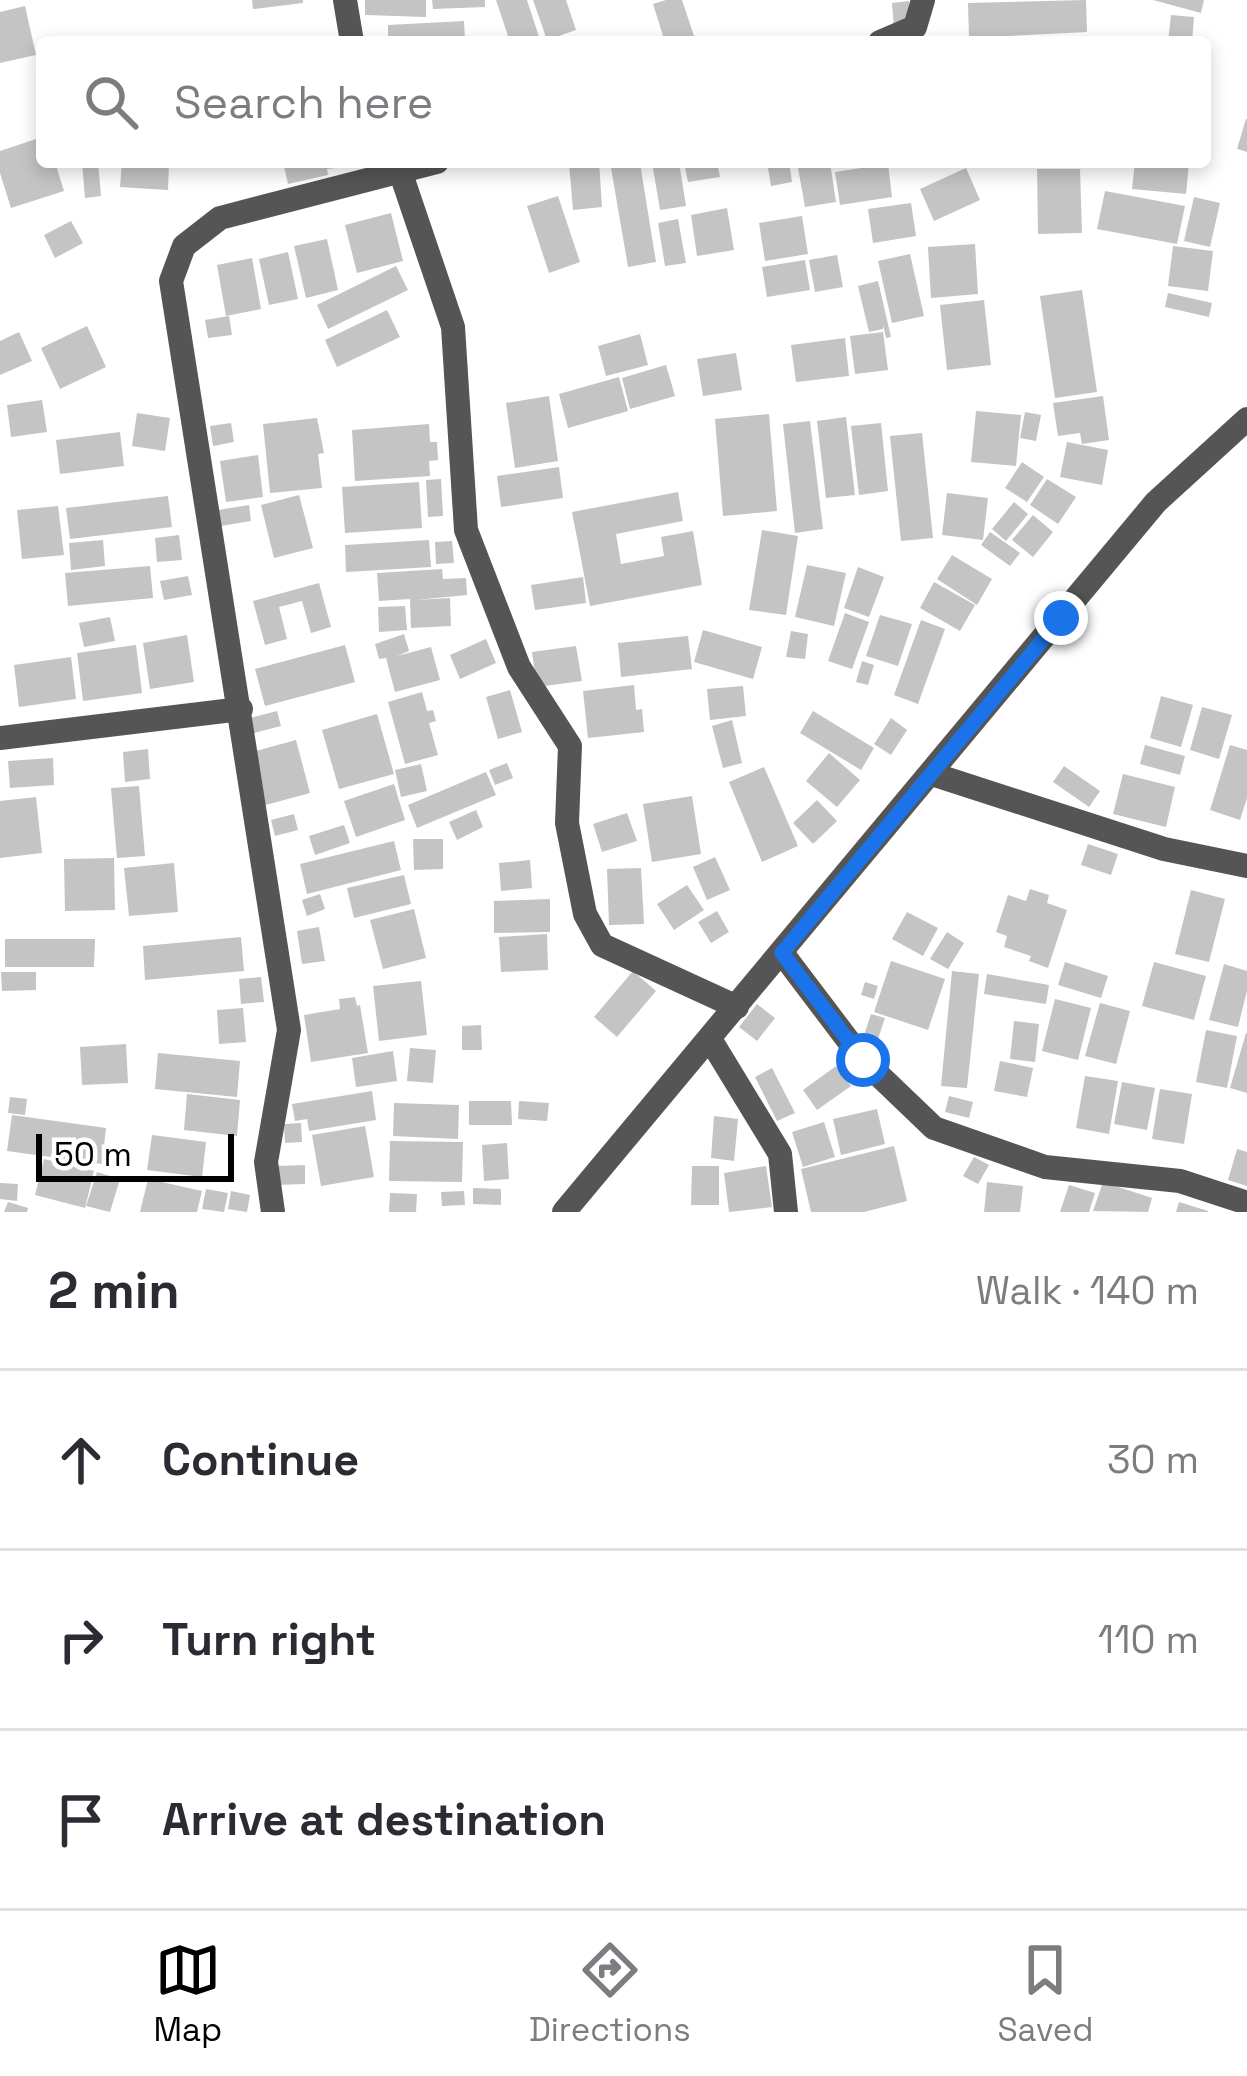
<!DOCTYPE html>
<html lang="en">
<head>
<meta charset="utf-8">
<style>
	body { margin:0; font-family:"Space Grotesk",sans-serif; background:#f7f7f7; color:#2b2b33 }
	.scale { position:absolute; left:36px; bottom:30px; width:198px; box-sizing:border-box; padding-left:12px; border:6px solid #000; border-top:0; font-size:33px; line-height:42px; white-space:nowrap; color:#000; -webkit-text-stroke:9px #fff; paint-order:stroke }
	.stop { position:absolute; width:36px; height:36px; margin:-27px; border:9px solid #1a73e8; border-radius:50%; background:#fff }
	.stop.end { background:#1a73e8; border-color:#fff; box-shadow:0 3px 12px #0008 }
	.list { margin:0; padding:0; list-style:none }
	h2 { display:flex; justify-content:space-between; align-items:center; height:156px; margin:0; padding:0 48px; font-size:51px }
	h2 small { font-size:39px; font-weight:400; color:#7c7c81 }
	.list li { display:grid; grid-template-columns:78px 1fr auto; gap:36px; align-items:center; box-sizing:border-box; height:180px; padding:0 48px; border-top:3px solid #e1e1e2 }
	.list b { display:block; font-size:45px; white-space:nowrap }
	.list em { font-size:39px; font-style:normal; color:#7c7c81 }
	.icon { flex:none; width:66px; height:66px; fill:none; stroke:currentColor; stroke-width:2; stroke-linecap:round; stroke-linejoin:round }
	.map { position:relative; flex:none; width:1247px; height:1212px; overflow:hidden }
	.search { position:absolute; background:#fff; box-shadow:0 6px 18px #0003; left:36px; right:36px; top:36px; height:132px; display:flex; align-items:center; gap:30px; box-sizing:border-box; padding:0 42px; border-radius:12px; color:#7c7c81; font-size:45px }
	.sheet { height:696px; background:#fff }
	nav { display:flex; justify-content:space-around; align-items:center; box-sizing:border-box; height:168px; border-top:3px solid #e1e1e2; background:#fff; font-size:33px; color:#7c7c81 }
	nav a { display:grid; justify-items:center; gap:6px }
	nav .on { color:#000 }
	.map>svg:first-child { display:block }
	.building { fill:#c4c4c4 }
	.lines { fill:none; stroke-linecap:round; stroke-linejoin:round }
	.minor { stroke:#555; stroke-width:24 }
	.route { stroke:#1a73e8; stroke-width:15 }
</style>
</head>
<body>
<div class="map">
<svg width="1247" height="1212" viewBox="0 0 1247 1212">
	<rect width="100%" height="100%" fill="#fff"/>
	<!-- building -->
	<g class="building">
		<path d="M252,0H303V3L253,9Z"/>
		<path d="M365,0H426V17L365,15Z"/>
		<path d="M432,0H485V7L433,9Z"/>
		<path d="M496,0H527L540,40L510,42Z"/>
		<path d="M533,0H566L576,30L547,40Z"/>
		<path d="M666,0H682L696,42H665L653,4Z"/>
		<path d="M1086,0L1087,32L969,38L968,3Z"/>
		<path d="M1153,0H1204L1201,13Z"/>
		<path d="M909,1L911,28L894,29L892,3Z"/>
		<path d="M25,6L36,55L0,63V12Z"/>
		<path d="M1171,15L1194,17L1192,42H1168Z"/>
		<path d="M464,21L465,42H388V25Z"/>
		<path d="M1246,119H1247V152L1237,149Z"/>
		<path d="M42,137V162H55L64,191L11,208L0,173V151Z"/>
		<path d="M82,162H98L101,196L85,198Z"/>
		<path d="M122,162H169L168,190L120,187Z"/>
		<path d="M283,162H333L335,168L327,169L328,175L288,184Z"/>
		<path d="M599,162L602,207L573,210L569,163Z"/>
		<path d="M652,162H679L686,206L660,210Z"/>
		<path d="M684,162H717L720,177L688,182Z"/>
		<path d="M767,162H789L792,182L771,186Z"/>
		<path d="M797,162H830L836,202L805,207Z"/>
		<path d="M1135,162H1189L1186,194L1132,189Z"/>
		<path d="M640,163L656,262L628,267L611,168Z"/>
		<path d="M888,164L892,197L840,205L835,172Z"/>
		<path d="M966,168L980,200L934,221L920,189Z"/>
		<path d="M1037,169H1080L1082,233L1038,234Z"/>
		<path d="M1105,191L1185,206L1177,244L1097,229Z"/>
		<path d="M558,196L580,262L549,273L527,206Z"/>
		<path d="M1194,197L1220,203L1210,247L1184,241Z"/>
		<path d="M911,203L916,236L873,243L868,209Z"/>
		<path d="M727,208L734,250L697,256L691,215Z"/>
		<path d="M391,213L403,261L357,273L345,225Z"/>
		<path d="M802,216L808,254L765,261L759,223Z"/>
		<path d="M678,219L686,263L665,266L658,223Z"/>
		<path d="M71,221L83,243L55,258L44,235Z"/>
		<path d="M327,239L338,290L306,298L294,246Z"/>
		<path d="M975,244L978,294L931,298L928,247Z"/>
		<path d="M1173,246L1213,251L1208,291L1168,286Z"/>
		<path d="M288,252L298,299L269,305L259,259Z"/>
		<path d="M910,254L924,316L892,323L878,261Z"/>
		<path d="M837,255L843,287L815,292L809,260Z"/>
		<path d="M252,258L261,309L226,316L217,265Z"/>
		<path d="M805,260L810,290L767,297L762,267Z"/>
		<path d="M396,266L408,290L328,329L317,305Z"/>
		<path d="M878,281L891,337L886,338L883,325V329L869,332L858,286Z"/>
		<path d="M1082,290L1097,392L1055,398L1040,296Z"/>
		<path d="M1168,293L1212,303L1209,317L1165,307Z"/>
		<path d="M984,300L991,365L947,370L940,305Z"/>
		<path d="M387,310L400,337L337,367L325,340Z"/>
		<path d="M229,316L232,335L208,338L205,320Z"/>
		<path d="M87,326L106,367L60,389L41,348Z"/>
		<path d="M19,332L32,361L0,375V341Z"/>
		<path d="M883,332L888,370L855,374L850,336Z"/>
		<path d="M640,334L648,365L606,376L598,346Z"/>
		<path d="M845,338L849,376L796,382L791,345Z"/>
		<path d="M736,353L742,390L703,396L697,359Z"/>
		<path d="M666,365L675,396L630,409L622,378Z"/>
		<path d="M619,377L628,411L568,428L559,394Z"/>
		<path d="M549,396L558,461L515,468L506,403Z"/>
		<path d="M1103,396L1109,440L1082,444L1080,433L1058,436L1053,403Z"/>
		<path d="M42,400L47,432L11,437L7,405Z"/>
		<path d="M976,411L1021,415L1016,466L971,462Z"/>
		<path d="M1025,412L1041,415L1036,441L1020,438Z"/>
		<path d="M137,413L170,418L165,451L132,446Z"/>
		<path d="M769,414L777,511L723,516L715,419Z"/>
		<path d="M846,417L855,495L826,498L817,421Z"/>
		<path d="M317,418L324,453L318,454L322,488L270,493L263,424Z"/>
		<path d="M810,421L823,529L795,533L783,424Z"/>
		<path d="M231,423L234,442L213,446L210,426Z"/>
		<path d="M881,423L888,491L859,495L851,426Z"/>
		<path d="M429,424L430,442H437L438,460L429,461L430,476L355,481L352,430Z"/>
		<path d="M120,432L124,466L60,474L56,440Z"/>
		<path d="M922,433L933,538L901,541L890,436Z"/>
		<path d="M1067,442L1108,450L1102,485L1060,477Z"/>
		<path d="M258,455L263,497L226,502L220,461Z"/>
		<path d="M1022,462L1044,477L1027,502L1005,488Z"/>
		<path d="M559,467L563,498L501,507L497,476Z"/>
		<path d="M441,479L443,516L428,517L426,480Z"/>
		<path d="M1047,479L1076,497L1058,524L1030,505Z"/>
		<path d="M419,482L422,528L345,533L342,487Z"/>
		<path d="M678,492L683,521L616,534L621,564L664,556L661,537L693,531L702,585L590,606L572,512Z"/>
		<path d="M947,493L988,498L983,540L942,535Z"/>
		<path d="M299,495L313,548L274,558L261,505Z"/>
		<path d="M168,496L172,527L70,539L66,508Z"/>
		<path d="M1014,502L1028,514L1006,541L992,529Z"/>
		<path d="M249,505L251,521L221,526L218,510Z"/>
		<path d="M58,506L64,555L22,559L17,510Z"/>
		<path d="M1033,515L1053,532L1033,557L1012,540Z"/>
		<path d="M762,530L798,536L786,615L749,610Z"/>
		<path d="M990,532L1020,553L1010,566L981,545Z"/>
		<path d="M179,535L182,560L157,562L155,538Z"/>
		<path d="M103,540L105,566L71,570L69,543Z"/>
		<path d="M429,540L431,567L346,572L345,545Z"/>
		<path d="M452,541L454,563L436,564L435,542Z"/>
		<path d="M952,555L992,579L977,605L937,579Z"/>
		<path d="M807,565L846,573L834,626L795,617Z"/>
		<path d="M150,566L153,598L68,606L65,573Z"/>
		<path d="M858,567L884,577L869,617L844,608Z"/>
		<path d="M442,569L443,579L466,578L467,595L415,600L450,598L451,626L411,628L410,599L379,601L377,573Z"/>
		<path d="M188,576L192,595L164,600L160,581Z"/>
		<path d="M583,577L586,603L535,610L531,585Z"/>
		<path d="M934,582L975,605L960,631L920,608Z"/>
		<path d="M319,583L331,627L311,633L302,601L279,607L287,639L265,645L253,601Z"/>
		<path d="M405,606L407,630L379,632L378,607Z"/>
		<path d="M845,613L869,622L852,669L828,661Z"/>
		<path d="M880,615L912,624L898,666L866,656Z"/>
		<path d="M110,617L115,641L84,647L79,623Z"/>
		<path d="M921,620L945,629L918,704L894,695Z"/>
		<path d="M703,630L762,647L753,679L694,662Z"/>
		<path d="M791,631L808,634L805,659L786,657Z"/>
		<path d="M404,634L409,651L397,656L431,647L440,680L395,692L386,658L379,659L375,644Z"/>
		<path d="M187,635L194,682L150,689L143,643Z"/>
		<path d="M688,636L692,669L621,677L618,643Z"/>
		<path d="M486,639L496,663L460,679L450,655Z"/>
		<path d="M136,645L142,693L83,701L77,653Z"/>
		<path d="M345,645L355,682L265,706L255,669Z"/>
		<path d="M576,646L582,681L537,687L532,652Z"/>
		<path d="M71,657L76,699L19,707L14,665Z"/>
		<path d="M862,661L874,665L868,685L856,682Z"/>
		<path d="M634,685L636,710L642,709L644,732L588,738L583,691Z"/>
		<path d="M743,686L746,716L710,720L707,689Z"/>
		<path d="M510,690L522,732L498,739L486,697Z"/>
		<path d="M422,692L427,711L433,710L436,721L429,723L438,755L405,764L388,702Z"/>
		<path d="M1161,696L1193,705L1181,747L1150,738Z"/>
		<path d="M1202,707L1232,715L1219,759L1190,750Z"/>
		<path d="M277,711L281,726L254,733L250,718Z"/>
		<path d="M813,711L874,748L861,770L800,733Z"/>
		<path d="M377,714L394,774L339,789L322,730Z"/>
		<path d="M891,718L907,730L891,755L874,744Z"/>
		<path d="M732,720L742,763L723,768L712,726Z"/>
		<path d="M296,740L310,793L262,806L248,753Z"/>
		<path d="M1145,745L1185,756L1180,775L1140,764Z"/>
		<path d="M1230,745L1247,750V798L1240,820L1210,810Z"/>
		<path d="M148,749L150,779L125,782L123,752Z"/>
		<path d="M829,753L860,780L837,807L806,781Z"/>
		<path d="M53,758L54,785L10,788L8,761Z"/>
		<path d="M507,763L513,778L495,785L489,770Z"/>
		<path d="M421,764L427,791L401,797L395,770Z"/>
		<path d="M1064,766L1100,791L1089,807L1053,782Z"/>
		<path d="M764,767L798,846L762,862L729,782Z"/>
		<path d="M486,772L496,795L417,828L408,805Z"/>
		<path d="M1123,774L1175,787L1166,827L1113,814Z"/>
		<path d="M394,784L405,820L356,837L344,801Z"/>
		<path d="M139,786L145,856L117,858L111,788Z"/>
		<path d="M692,796L701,854L652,862L643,804Z"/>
		<path d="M36,797L42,853L0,858V801Z"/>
		<path d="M817,800L837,821L813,844L793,823Z"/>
		<path d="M476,810L483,827L457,840L449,822Z"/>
		<path d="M627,813L637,841L602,852L593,824Z"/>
		<path d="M294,814L298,830L275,836L271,820Z"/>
		<path d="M344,825L350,843L315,855L309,836Z"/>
		<path d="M413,839H443V869L414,870Z"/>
		<path d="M394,841L401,870L307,894L300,864Z"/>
		<path d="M1088,844L1118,854L1111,875L1081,865Z"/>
		<path d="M715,857L730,890L707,900L693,867Z"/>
		<path d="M114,858L115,910L65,911L64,859Z"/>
		<path d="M530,860L532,888L501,891L499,863Z"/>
		<path d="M174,863L178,912L129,916L124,868Z"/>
		<path d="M641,868L644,924L609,925L607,869Z"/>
		<path d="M404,875L411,904L354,918L347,888Z"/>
		<path d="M687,885L704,910L674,930L657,904Z"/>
		<path d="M1030,889L1049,895L1047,903L1067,910L1048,968L1029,961L1031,956L1004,947L1007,936L996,932L1008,895L1026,901Z"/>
		<path d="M1191,890L1225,899L1209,962L1175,954Z"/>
		<path d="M320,894L325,909L307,916L302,900Z"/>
		<path d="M550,899V932L494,933V901Z"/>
		<path d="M414,909L426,958L383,969L370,920Z"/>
		<path d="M717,911L729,932L711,943L698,922Z"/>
		<path d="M907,912L938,928L923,956L892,939Z"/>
		<path d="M319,927L325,961L302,964L297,931Z"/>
		<path d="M947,932L964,943L948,969L930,959Z"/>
		<path d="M547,934L548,970L501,972L499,937Z"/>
		<path d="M241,937L244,971L145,980L143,946Z"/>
		<path d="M5,939H95L94,967H5Z"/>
		<path d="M891,961L945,979L928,1030L874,1012Z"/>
		<path d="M1065,962L1108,976L1101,998L1058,985Z"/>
		<path d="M1154,962L1206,976L1194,1020L1142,1006Z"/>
		<path d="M1224,964L1247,971V991L1238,1027L1209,1020Z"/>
		<path d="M633,971L656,991L617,1037L594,1017Z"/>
		<path d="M952,971L979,974L967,1088L941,1086Z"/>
		<path d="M1,972H36V990L2,991Z"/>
		<path d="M987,974L1049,985L1046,1004L984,994Z"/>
		<path d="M261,977L264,1002L241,1004L239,979Z"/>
		<path d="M421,981L427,1035L379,1041L373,986Z"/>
		<path d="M865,982L878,986L874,999L861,995Z"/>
		<path d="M355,997L357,1006L360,1005L368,1053L311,1062L304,1015L340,1009L339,999Z"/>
		<path d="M1055,999L1091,1008L1078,1060L1042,1051Z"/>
		<path d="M1100,1003L1130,1011L1116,1064L1085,1056Z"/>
		<path d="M757,1004L775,1018L757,1041L739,1027Z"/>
		<path d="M243,1008L246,1042L219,1044L217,1010Z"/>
		<path d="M871,1014L885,1018L877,1042L863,1038Z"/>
		<path d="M1014,1021L1039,1024L1035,1062L1010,1059Z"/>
		<path d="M481,1025L482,1050H462V1026Z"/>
		<path d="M1206,1030L1237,1036L1227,1088L1196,1082Z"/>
		<path d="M1246,1033H1247V1093L1230,1088Z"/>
		<path d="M126,1044L128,1083L82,1085L80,1047Z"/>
		<path d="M410,1048L436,1050L433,1083L407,1081Z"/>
		<path d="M393,1051L397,1081L356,1087L352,1058Z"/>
		<path d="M158,1053L240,1061L237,1097L155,1089Z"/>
		<path d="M1000,1061L1033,1068L1027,1097L994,1091Z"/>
		<path d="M836,1066L851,1086L817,1110L803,1090Z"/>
		<path d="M772,1068L795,1113L777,1121L755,1077Z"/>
		<path d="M1085,1076L1118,1081L1109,1134L1076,1128Z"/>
		<path d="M1122,1082L1155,1088L1147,1130L1114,1124Z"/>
		<path d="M1160,1089L1192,1094L1184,1144L1152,1139Z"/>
		<path d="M372,1091L376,1120L309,1131L307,1119L295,1121L292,1104Z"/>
		<path d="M187,1094L240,1100L237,1136L184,1130Z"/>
		<path d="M949,1096L973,1102L969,1118L945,1112Z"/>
		<path d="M10,1097L27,1099L25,1115L8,1113Z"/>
		<path d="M469,1101H511L512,1125H469Z"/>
		<path d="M519,1101L549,1103L547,1121L518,1119Z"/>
		<path d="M394,1103L459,1105L458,1139L393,1136Z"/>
		<path d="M877,1109L885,1144L841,1155L833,1119Z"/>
		<path d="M12,1115L106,1128L102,1164L7,1151Z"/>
		<path d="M714,1116L738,1119L734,1161L711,1158Z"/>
		<path d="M824,1122L835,1157L803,1167L792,1132Z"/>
		<path d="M301,1123L302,1142L285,1143L284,1124Z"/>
		<path d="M365,1126L374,1177L321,1186L312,1135Z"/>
		<path d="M152,1135L206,1142L202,1177L147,1170Z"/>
		<path d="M390,1141L463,1142L462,1182L389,1181Z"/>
		<path d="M507,1143L509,1179L484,1181L482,1145Z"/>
		<path d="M894,1146L907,1201L864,1212H811L801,1169Z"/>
		<path d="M1237,1149L1247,1152V1186L1228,1180Z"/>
		<path d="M974,1157L989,1165L978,1184L963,1176Z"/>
		<path d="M44,1159L94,1171L85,1208L35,1195Z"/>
		<path d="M305,1165V1184L276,1185V1166Z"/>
		<path d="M692,1166H719V1205H691Z"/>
		<path d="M766,1166L772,1207L729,1212L724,1173Z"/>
		<path d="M97,1172L120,1179L110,1212L86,1206Z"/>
		<path d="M148,1179L202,1191L197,1212H140Z"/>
		<path d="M987,1182L1023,1186L1020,1212H984Z"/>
		<path d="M1103,1182L1152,1198L1148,1212L1093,1211Z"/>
		<path d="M0,1183L18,1184L17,1201L0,1199Z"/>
		<path d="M1069,1185L1095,1193L1089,1212H1060Z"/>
		<path d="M473,1188L501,1189V1205L473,1204Z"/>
		<path d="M206,1189L228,1193L224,1212L202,1209Z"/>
		<path d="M231,1191L250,1195L247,1212L228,1209Z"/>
		<path d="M464,1191L465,1205L442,1206L441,1192Z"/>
		<path d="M390,1193L417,1194L416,1212H389Z"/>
		<path d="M8,1202L28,1208L27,1212H4Z"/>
		<path d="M1179,1202L1208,1211V1212H1176Z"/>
	</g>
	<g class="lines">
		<!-- minor -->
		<g class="minor">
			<path d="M345,0L352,42"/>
			<path d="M880,42L915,27L923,0"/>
			<path d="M397,162L453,327L466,530L519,667L570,746L567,823L585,914L602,945L737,1007"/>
			<path d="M0,738L241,709"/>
			<path d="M932,774L1164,849L1247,866"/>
			<path d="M782,953L863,1060L934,1128L1045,1167L1180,1181L1247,1203"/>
			<path d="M710,1039L780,1154L786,1212"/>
			<path d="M273,1212L266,1162L289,1030L171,281L184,246L220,218L437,162"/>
			<path d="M564,1212L1156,502L1247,419"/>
		</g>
	</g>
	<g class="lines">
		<!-- route -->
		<path class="route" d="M863,1060L782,953L1061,618"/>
	</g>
</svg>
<div class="scale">50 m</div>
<div class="stop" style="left:863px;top:1060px"></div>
<div class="stop end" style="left:1061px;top:618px"></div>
<div class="search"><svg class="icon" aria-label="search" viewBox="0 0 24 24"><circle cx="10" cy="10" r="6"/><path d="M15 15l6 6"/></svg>Search here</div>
</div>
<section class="sheet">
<h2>2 min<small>Walk · 140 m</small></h2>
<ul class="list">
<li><svg class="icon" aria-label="ahead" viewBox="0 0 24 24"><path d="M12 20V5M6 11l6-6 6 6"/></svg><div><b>Continue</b></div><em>30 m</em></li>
<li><svg class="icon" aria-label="right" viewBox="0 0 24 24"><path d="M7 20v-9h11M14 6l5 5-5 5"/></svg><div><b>Turn right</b></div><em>110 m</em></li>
<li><svg class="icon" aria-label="arrive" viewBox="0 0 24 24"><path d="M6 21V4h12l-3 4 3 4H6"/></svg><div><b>Arrive at destination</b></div></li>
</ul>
</section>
<nav>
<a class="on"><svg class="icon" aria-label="map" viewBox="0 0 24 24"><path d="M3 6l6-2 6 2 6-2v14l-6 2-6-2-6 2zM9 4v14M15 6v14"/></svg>Map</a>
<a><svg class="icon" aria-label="directions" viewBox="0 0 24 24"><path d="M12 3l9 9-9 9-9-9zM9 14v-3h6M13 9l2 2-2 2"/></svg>Directions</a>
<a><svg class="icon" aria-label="saved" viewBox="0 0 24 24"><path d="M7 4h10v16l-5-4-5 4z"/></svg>Saved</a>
</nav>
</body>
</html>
